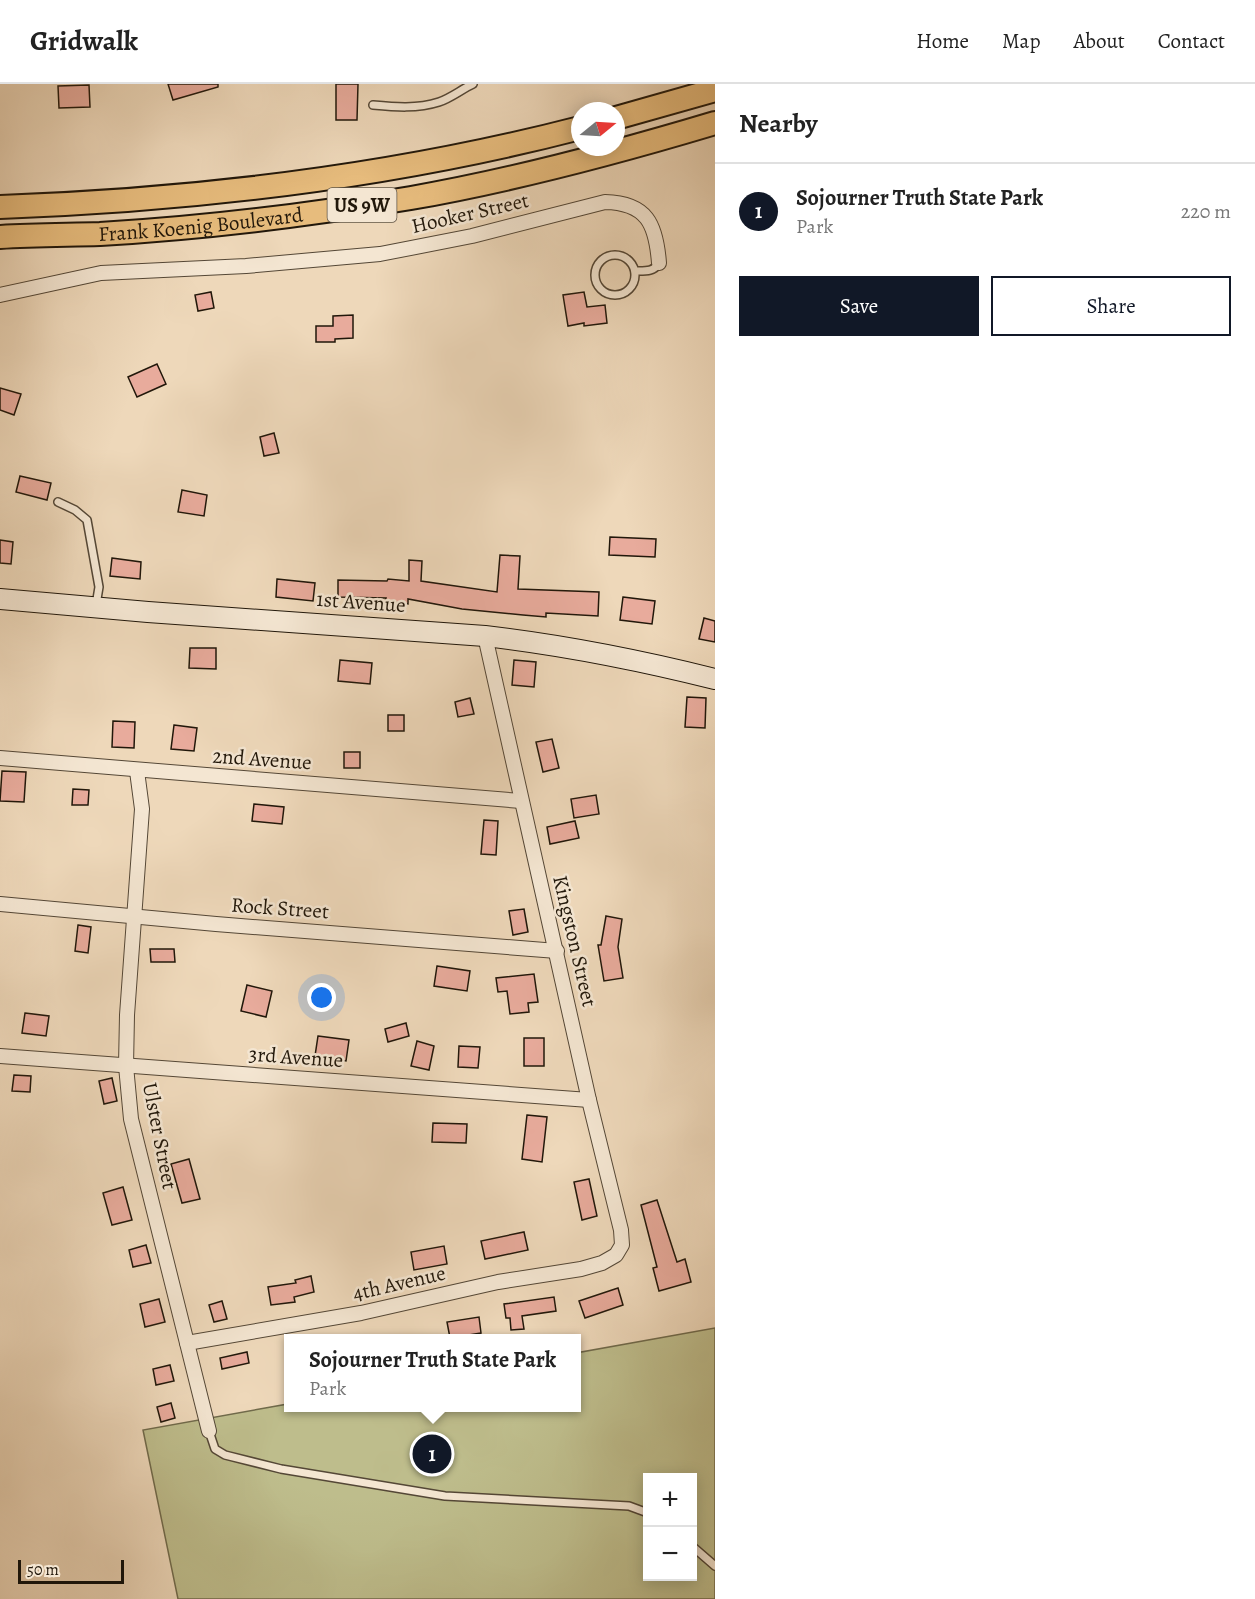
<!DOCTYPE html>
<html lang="en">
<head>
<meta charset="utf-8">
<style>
	body { margin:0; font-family:Alegreya,serif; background:#f2f2f2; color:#222 }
	.controls { position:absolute; right:18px; bottom:18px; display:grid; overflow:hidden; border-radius:0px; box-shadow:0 3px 15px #0003 }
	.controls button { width:54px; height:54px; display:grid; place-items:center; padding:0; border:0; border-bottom:2px solid #e0e0e0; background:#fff; color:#222; font:30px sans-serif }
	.compass { position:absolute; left:571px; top:18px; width:54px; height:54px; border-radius:50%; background:#fff; box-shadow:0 3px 15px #0003; rotate:72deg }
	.scale { position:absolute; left:18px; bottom:15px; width:106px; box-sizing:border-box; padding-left:6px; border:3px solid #21170a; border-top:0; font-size:16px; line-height:21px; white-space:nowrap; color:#21170a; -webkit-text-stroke:4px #f4e6d2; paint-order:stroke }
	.you { position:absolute; left:322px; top:914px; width:21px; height:21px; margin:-15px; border:4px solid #fff; border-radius:50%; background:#1a73e8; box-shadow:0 0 0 9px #1a73e833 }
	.badge { display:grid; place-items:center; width:39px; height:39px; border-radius:50%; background:#111827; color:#fff; font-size:20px; font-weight:700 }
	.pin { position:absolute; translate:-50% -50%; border:3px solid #fff; box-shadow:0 2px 6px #0006 }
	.popup { position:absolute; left:284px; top:1250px; width:297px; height:78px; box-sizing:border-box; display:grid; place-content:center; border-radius:0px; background:#fff; filter:drop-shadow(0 2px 4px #0005); font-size:20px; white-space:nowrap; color:#767676 }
	.popup b { font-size:22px; color:#222 }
	.popup::after { content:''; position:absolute; left:50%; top:100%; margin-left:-12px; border:12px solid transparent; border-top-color:#fff }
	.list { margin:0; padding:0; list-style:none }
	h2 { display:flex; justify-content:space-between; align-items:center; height:78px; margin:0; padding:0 24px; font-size:26px }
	h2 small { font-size:20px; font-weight:400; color:#767676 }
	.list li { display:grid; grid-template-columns:39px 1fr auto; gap:18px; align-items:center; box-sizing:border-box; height:96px; padding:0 24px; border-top:2px solid #e0e0e0 }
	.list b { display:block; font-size:22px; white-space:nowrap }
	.list p { margin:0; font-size:20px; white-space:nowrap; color:#767676 }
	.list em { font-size:20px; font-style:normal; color:#767676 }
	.actions { display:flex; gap:12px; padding:18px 24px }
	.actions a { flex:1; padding:14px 0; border:2px solid #111827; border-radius:0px; text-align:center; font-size:21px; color:#111827 }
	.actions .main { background:#111827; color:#fff }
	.map { position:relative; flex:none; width:715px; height:1515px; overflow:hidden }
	header { display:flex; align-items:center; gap:36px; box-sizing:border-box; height:84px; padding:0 30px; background:#fff; border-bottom:2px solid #e0e0e0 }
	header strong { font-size:28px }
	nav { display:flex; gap:33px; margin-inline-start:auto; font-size:21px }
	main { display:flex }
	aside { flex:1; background:#fff }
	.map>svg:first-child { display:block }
	.green { fill:#bebd8c; stroke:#706a4b; stroke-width:1.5; fill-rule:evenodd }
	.building { fill:#e8ab9c; stroke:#21170a; stroke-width:1.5 }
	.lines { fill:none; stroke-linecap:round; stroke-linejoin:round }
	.lane-casing { stroke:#544736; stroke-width:10 }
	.street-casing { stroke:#544736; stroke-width:16 }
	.secondary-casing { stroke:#21170a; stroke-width:22 }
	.primary-casing { stroke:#21170a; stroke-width:26 }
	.lane { stroke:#f4e6d2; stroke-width:7 }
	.street { stroke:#f4e6d2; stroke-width:14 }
	.secondary { stroke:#f4e6d2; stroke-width:20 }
	.primary { stroke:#e7bc7d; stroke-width:22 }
	.labels { text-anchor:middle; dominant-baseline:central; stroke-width:5; stroke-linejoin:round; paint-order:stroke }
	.shield { fill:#f4e6d2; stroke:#605546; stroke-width:1.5 }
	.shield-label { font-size:20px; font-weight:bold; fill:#21170a }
	.street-label { font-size:21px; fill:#21170a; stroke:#f4e6d2 }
</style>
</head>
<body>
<header>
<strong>Gridwalk</strong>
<nav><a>Home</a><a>Map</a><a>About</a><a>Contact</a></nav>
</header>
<main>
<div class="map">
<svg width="715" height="1515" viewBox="0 0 715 1515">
	<rect width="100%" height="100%" fill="#eed8ba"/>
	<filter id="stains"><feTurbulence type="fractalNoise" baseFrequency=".00333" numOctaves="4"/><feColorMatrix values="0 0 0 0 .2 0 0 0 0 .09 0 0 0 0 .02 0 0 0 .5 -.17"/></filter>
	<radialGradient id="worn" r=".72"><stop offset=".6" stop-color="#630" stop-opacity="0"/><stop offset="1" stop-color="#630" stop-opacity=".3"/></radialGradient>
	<!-- green -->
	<path class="green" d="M715,1244V1515H178L143,1346L288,1320V1324H576V1269ZM648,1394H692V1492H648Z"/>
	<!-- building -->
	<g class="building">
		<path d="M168,0H218V3L173,16Z"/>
		<path d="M336,0H358L357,36H336Z"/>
		<path d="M89,1L90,23L59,24L58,2Z"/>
		<path d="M211,208L214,224L198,227L195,211Z"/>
		<path d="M584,208L587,223L605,221L607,239L584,242V239L568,242L563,211Z"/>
		<path d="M353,231V254L335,255V258H316V242H333V232Z"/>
		<path d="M157,280L166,300L137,313L128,293Z"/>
		<path d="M0,304L21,310L14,331L0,326Z"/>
		<path d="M274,349L279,369L264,372L260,353Z"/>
		<path d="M20,392L51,399L47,416L16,408Z"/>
		<path d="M182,406L207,411L204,432L178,428Z"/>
		<path d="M610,453L656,455L655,473L609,471Z"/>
		<path d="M0,456L13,458L11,480L0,479Z"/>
		<path d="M500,471L520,472L518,505L599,508L598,532L546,529V533L523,531L462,525L408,515V520L385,517L386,514L338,513V496L387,497L388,495L409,497V476L422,477L421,497L497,508Z"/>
		<path d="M112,474L141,478L140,495L110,492Z"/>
		<path d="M277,495L315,499L313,517L276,513Z"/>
		<path d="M623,513L655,517L652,540L620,536Z"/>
		<path d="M704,534L715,537V558L699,555Z"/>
		<path d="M190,564H216V585L189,584Z"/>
		<path d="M340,576L372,579L370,600L338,597Z"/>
		<path d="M514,576L536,578L534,603L512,601Z"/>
		<path d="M687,613L706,614L705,644L685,643Z"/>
		<path d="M470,614L474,630L458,633L455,618Z"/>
		<rect x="388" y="631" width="16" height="16"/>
		<path d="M113,637L135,638L134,664L112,663Z"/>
		<path d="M174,641L197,644L194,667L171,665Z"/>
		<path d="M552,655L559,684L543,688L536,658Z"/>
		<rect x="344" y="668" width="16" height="16"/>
		<path d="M2,687L26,688L24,718L0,717Z"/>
		<path d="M73,705L89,706L88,721H72Z"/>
		<path d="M596,711L599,730L574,734L571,715Z"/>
		<path d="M254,720L284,723L282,740L252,737Z"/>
		<path d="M484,736L498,737L496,771L481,770Z"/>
		<path d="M575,737L579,754L550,760L547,743Z"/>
		<path d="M524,825L528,848L513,851L509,827Z"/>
		<path d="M606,832L622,835L618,863L623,894L604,897L598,861H601Z"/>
		<path d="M78,841L91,843L88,869L75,867Z"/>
		<path d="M150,865H174L175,878H151Z"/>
		<path d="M437,882L470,887L467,907L434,902Z"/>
		<path d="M534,890L538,918L528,919L529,928L510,930L507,907L498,908L496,894Z"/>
		<path d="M247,901L272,907L266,933L241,927Z"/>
		<path d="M25,929L49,932L46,952L22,949Z"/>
		<path d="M406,939L409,952L388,958L385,945Z"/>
		<path d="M318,952L349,956L346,977L315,972Z"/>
		<rect x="524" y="954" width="20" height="28"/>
		<path d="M417,957L434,962L429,986L411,982Z"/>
		<path d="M459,962L480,963L478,984L458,983Z"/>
		<path d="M14,991L31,992L30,1008L12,1007Z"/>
		<path d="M112,994L117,1017L104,1020L99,997Z"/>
		<path d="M527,1031L547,1033L542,1078L522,1075Z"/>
		<path d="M433,1039L467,1040L466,1059L432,1058Z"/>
		<path d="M189,1075L200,1115L182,1119L171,1080Z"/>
		<path d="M589,1095L597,1132L582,1136L574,1098Z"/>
		<path d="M123,1103L132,1136L112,1141L103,1109Z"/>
		<path d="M657,1116L677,1178L685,1175L691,1198L659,1207L653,1184L657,1183L641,1121Z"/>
		<path d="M524,1148L528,1166L485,1175L481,1157Z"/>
		<path d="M146,1161L151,1179L133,1183L129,1166Z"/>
		<path d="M444,1162L447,1180L414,1186L411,1168Z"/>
		<path d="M311,1192L314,1208L294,1213L295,1218L271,1221L268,1203L296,1199L295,1196Z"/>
		<path d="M618,1204L623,1221L585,1234L579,1217Z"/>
		<path d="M554,1213L556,1227L522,1232L524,1245L511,1246L510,1234H506L504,1220Z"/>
		<path d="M159,1215L165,1238L145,1243L140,1220Z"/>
		<path d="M222,1217L227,1235L214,1238L209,1221Z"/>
		<path d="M479,1233L481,1249L450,1254L447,1238Z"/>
		<path d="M247,1268L249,1279L222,1285L220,1274Z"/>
		<path d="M170,1281L174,1297L156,1301L153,1285Z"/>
		<path d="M171,1319L175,1334L161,1338L157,1323Z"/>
	</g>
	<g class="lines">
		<!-- lane casing -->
		<g class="lane-casing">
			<g id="lane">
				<path d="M373,21C395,23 417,25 439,18C451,14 462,5 473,0"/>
				<circle cx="615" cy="191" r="20"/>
				<path d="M635,187C645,187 654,188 659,179"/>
				<path d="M58,418L75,426L87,436L99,503L96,521"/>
				<path d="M209,1347L215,1365L225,1371L281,1385L445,1412L629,1422L648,1429"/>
				<path d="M692,1462L715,1482"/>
			</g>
		</g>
		<!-- street casing -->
		<g class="street-casing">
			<g id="street">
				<path d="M0,211L101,189L246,182L380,170L472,152L605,118C647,119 656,140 659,179"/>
				<path d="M0,674L521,717"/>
				<path d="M137,687L142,725L127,931L126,982L131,1035L209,1347"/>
				<path d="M0,820L216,840L557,867"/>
				<path d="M0,972L589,1016"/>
				<path d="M187,1259L361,1229L498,1198L581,1185L602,1179L616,1171L622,1161L621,1146L589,1016L485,552"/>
			</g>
		</g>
		<!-- secondary casing -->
		<g class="secondary-casing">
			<path id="secondary" d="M0,515L148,528L485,552C563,561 639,576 715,595"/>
		</g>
		<!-- primary casing -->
		<g class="primary-casing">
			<g id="primary">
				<path d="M616,34L715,6"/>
				<path d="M0,123C195,116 391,93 580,44"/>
				<path id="s1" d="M0,153C33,151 67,151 100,150C204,144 309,131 411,114C514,96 615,69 715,39"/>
			</g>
		</g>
		<!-- lane -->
		<use href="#lane" class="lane"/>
		<!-- street -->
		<use href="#street" class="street"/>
		<!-- secondary -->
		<use href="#secondary" class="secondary"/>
		<!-- primary -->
		<use href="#primary" class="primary"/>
	</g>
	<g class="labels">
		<!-- shield labels -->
		<rect class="shield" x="327.5" y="104" width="69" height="34" rx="4.5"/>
		<g class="shield-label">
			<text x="362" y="121">US 9W</text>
		</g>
		<!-- street labels -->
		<g class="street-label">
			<text transform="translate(470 129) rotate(-13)">Hooker Street</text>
			<text stroke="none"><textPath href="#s1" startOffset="201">Frank Koenig Boulevard</textPath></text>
			<text transform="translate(361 518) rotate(4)">1st Avenue</text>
			<text transform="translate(262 675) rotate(4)">2nd Avenue</text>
			<text transform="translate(280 824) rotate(4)">Rock Street</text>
			<text transform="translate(575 857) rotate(77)">Kingston Street</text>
			<text transform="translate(296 973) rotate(4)">3rd Avenue</text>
			<text transform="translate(160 1052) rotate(79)">Ulster Street</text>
			<text transform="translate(399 1199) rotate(-13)">4th Avenue</text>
		</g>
	</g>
	<rect width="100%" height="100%" filter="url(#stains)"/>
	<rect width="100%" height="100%" fill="url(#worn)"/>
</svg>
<div class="controls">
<button>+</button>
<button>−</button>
</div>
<svg class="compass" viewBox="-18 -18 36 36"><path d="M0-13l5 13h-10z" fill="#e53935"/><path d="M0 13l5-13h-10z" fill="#767676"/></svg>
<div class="scale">50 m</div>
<div class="you"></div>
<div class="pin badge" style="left:432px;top:1370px">1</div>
<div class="popup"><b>Sojourner Truth State Park</b>Park</div>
</div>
<aside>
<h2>Nearby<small></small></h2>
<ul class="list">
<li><span class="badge">1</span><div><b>Sojourner Truth State Park</b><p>Park</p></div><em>220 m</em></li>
</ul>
<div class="actions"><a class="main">Save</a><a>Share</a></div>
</aside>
</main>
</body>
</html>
